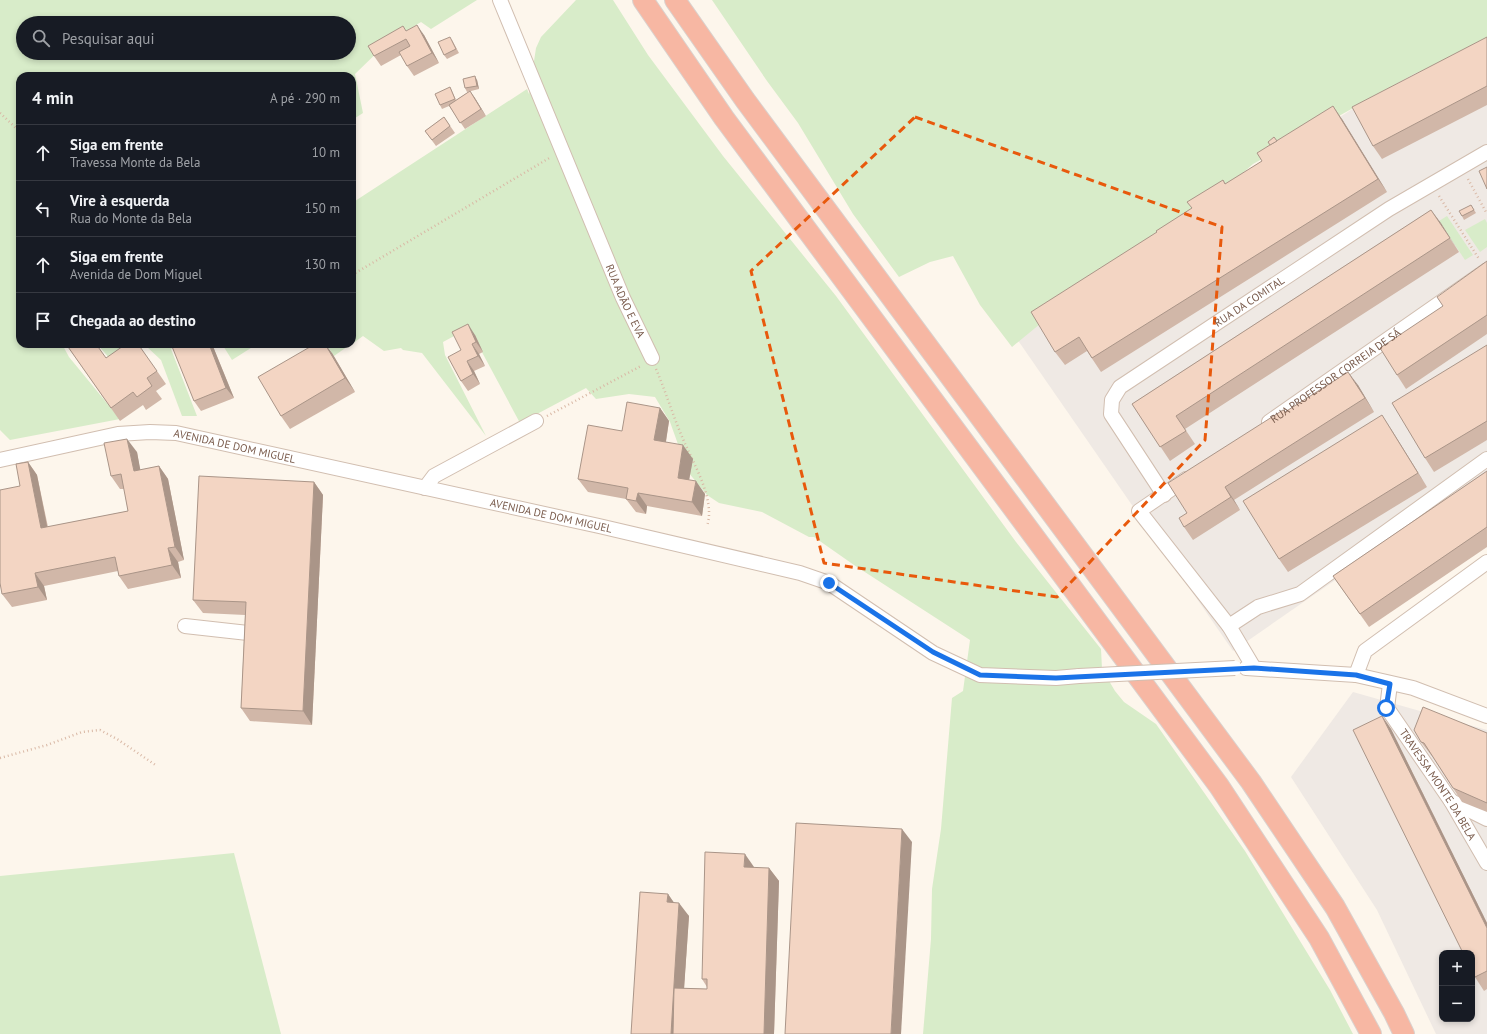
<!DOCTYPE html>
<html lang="pt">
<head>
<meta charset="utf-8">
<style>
	body { margin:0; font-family:"PT Sans",sans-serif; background:#242831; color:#f1f3f6 }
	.controls { position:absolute; right:12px; bottom:12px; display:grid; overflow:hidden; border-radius:8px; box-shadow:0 2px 6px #0003 }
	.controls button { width:36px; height:36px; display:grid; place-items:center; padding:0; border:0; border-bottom:1px solid #363941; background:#171b24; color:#f1f3f6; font:20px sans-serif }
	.stop { position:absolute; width:12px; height:12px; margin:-9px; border:3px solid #1a73e8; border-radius:50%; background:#fff }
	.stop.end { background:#1a73e8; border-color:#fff; box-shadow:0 1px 4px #0008 }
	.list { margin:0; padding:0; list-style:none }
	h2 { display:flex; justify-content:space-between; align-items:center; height:52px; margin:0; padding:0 16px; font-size:17px }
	h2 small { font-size:13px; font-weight:400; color:#9ea1a6 }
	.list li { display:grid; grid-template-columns:26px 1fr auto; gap:12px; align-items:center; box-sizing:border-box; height:56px; padding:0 16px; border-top:1px solid #363941 }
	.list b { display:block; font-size:15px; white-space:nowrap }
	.list p { margin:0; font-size:13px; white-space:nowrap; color:#9ea1a6 }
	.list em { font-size:13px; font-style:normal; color:#9ea1a6 }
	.icon { flex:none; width:22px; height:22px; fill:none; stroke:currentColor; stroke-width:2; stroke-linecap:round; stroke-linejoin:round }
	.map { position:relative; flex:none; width:1487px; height:1034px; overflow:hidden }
	.search { position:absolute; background:#171b24; box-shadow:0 2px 6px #0003; left:16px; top:16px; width:340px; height:44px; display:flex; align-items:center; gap:10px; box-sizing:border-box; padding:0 14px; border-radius:22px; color:#9ea1a6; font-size:15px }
	.panel { position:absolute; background:#171b24; box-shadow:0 2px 6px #0003; left:16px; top:72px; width:340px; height:276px; border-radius:12px }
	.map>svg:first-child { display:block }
	.industrial { fill:#efe9e4; fill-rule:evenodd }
	.green { fill:#d8ecc9; fill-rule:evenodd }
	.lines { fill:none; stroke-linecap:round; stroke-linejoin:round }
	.minor-casing { stroke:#d1beb0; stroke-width:16 }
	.highway-casing { stroke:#dad1cd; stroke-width:22 }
	.path { stroke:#d9b8a5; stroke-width:2.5; stroke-dasharray:1 3; stroke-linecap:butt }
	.minor { stroke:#fff; stroke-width:14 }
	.highway { stroke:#f7b7a3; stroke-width:20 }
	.minor-bridge-casing { stroke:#d1beb0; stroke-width:16; stroke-linecap:butt }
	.minor-bridge { stroke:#fff; stroke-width:14 }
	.wall { fill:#d1b7a8 }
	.shaded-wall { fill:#aa9588 }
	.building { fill:#f3d5c3; stroke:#aa9588 }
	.route { stroke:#1a73e8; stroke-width:5 }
	.marked { fill:none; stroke:#e8590c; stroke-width:3; stroke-dasharray:8 5; stroke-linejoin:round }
	.labels { text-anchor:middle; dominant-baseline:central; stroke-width:3.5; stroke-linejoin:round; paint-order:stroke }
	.street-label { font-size:11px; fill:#7a5c4d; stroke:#fffaf3 }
</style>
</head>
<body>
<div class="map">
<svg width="1487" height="1034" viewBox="0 0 1487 1034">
	<rect width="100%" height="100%" fill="#fdf6ec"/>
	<!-- industrial -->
	<g class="industrial">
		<path d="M1487,30V475L1233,651L1017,339L1239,183L1409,72Z"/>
		<path d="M1353,692L1487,730V1034H1436L1377,910L1291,777ZM1442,953H1472V1019H1442Z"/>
	</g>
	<!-- green -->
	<g class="green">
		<path d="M0,0H477L431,29L421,22L388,42L355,74L363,113L352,120V76H20V344H62L69,357L120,419L10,440L0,430ZM23,23H349V53H23Z"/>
		<path d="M576,0H613L648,55L723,156L836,296L1016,542L1101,649L1102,669L1115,691L1124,702L1156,724L1245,851L1330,990L1353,1034H923L931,939L932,889L941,829L952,698L963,691L970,640L854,565L814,537H809L762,512L719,503L707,495L688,472L670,422L655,397L629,394L596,399L586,388L520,423L469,328L443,342L445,355L486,436L422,353L403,350L401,348L384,351L363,336L352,344V203L527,89L529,94L536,48L541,37Z"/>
		<path d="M712,0H1487V43L1414,74L1253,164L1190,220L1068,301L1012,347L980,305L953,256L930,262L899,277L853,214L798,123L767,81Z"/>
		<path d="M1447,216L1473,255L1465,260L1439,221Z"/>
		<path d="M1485,219L1487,223V247L1480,252L1465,230Z"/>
		<path d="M97,344H181L171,349L197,416H182L161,360L146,346L111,360Z"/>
		<path d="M222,344H257L232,360Z"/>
		<path d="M326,344H351L334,356Z"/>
		<path d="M234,853L281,1034H0V876Z"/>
	</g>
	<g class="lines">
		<!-- minor casing -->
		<g class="minor-casing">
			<g id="minor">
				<path id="s1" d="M500,0L623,298L652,358"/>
				<path id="s2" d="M1269,422L1487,270"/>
				<path id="s3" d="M0,460L118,434L150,432L176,433L599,526L800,573L829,583L933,653L980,675L1056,678L1079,676"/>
				<path d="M1186,479L1139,511L1229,626L1254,668"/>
				<path d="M425,488L434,476L536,421"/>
				<path id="s4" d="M1164,495L1111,414L1112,400L1120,387L1389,209L1487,152"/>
				<path d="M185,626L248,633"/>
				<path d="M1229,626L1258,607L1300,594L1487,459"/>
				<path d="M1246,668L1356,675L1413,688L1487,716"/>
				<path d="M1356,675L1365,651L1487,562"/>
				<path id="s5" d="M1390,684L1387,708L1451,801L1487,863"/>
				<path d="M1451,801L1487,819"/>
			</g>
		</g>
		<!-- highway casing -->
		<g class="highway-casing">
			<g id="highway">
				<path d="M643,0L724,118L1219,786L1319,938L1371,1034"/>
				<path d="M675,0L745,100L1251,782L1335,907L1394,1013L1404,1034"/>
			</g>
		</g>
		<!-- path -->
		<g class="path">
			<path d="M0,113L20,132"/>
			<path d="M1468,179L1487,214"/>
			<path d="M1439,196L1479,259"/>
			<path d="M352,275L551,157"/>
			<path d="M656,369C666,392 673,416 683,439C693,463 716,500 707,526"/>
			<path d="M547,416L641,366"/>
			<path d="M0,758L47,745L82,732L100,730L117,739L157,766"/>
		</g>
		<!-- minor -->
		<use href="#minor" class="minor"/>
		<!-- highway -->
		<use href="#highway" class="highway"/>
		<!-- minor-bridge casing -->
		<g class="minor-bridge-casing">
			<path id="minor-bridge" d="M1079,676L1235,668"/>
		</g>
		<!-- minor-bridge -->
		<use href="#minor-bridge" class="minor-bridge"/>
	</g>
	<!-- wall -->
	<g class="wall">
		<path d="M407,31L424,35L439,63L414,76L407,66L401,55L381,66L374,56Z"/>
		<path d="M1487,37V105L1382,159L1373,146Z"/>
		<path d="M452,40L459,53L447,59L444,55Z"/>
		<path d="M477,80L479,89L467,92L465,88Z"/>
		<path d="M450,87L452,91L456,100L470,91L486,116L465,129L449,106L442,109L440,105Z"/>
		<path d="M444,117L455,133L436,146L425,131Z"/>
		<path d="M1342,119L1387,192L1101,372L1087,351L1065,365L1055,352L1157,232L1192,208L1223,180L1226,184L1262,161L1277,141Z"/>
		<path d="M1471,205L1476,213L1464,220L1462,216Z"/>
		<path d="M1431,210L1459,252L1185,429L1195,444L1170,461L1132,404Z"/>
		<path d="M1487,261V334L1406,389L1397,375L1443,306Z"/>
		<path d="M475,335L483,352L479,354L485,366L474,371L480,384L468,391L461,381V350Z"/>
		<path d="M66,344L106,358L157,371L166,384L156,391L162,399L146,410L143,405L120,421Z"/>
		<path d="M212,344L234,398L201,411L194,401Z"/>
		<path d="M1487,345V440L1434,472L1425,458Z"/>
		<path d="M332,353L355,392L290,429L281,416Z"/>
		<path d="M1358,385L1374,412L1234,500L1240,510L1193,540L1184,527L1285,412Z"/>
		<path d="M660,408L669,421L666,442L693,459L689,480L705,494L702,516L647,506L646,514L636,512L626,499L588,492L578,479L622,431Z"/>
		<path d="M1391,429L1427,487L1288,572L1279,559Z"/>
		<path d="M137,452L140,470L159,466L168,479L184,560L178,562L181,578L128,589L119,576L118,571L44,586L47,600L12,607L2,594L20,486L28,462L37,475L48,527L128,511L124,489H120L111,476Z"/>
		<path d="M1487,471V547L1369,627L1333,576Z"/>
		<path d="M314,482L323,495L312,725L250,721L241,708L245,615L203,613L193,600Z"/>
		<path d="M1382,716L1391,729L1487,923V989L1484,991L1475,977Z"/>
		<path d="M1487,733V812L1462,802L1453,788L1432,756L1431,755L1421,742Z"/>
		<path d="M769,868L779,881L774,1034H631L668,894L674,903L689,916L684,988L707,989V987L702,979Z"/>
	</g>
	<!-- shaded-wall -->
	<g class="shaded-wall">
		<path d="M417,25L424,35L439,63L432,53Z"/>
		<path d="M475,76L477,80L479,89L477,86Z"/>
		<path d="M470,91L475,98L486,116L481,109Z"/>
		<path d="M1333,106L1342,119L1387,192L1378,179Z"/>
		<path d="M1431,210L1441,223L1459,252L1450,238Z"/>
		<path d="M468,324L475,335L483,352L476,342Z"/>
		<path d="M209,344H212L234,398L226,388Z"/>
		<path d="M325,344L332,353L355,392L345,378Z"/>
		<path d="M472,344L479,354L485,366L478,356Z"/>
		<path d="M467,361L474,371L480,384L473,374Z"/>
		<path d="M1348,372L1358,385L1374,412L1365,398Z"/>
		<path d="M660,408L669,421L664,453L654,440Z"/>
		<path d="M1382,415L1391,429L1427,487L1418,473Z"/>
		<path d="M127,439L137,452L143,484L134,471Z"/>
		<path d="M683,445L693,459L687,491L678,478Z"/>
		<path d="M28,462L37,475L50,541L41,528Z"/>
		<path d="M159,466L168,479L184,560L175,547Z"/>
		<path d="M696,481L705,494L702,516L692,502Z"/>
		<path d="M314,482L323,495L312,725L303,711Z"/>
		<path d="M1225,487L1234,500L1240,510L1231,497Z"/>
		<path d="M638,493L647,506L646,514L636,501Z"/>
		<path d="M168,548L178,562L181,578L172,565Z"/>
		<path d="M35,573L44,586L47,600L38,587Z"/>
		<path d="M1382,716L1391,729L1487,923V928Z"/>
		<path d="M902,829L912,842L901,1034H891Z"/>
		<path d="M745,854L754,867V880L744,867Z"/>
		<path d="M769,868L779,881L774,1034H764Z"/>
		<path d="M668,894L677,907L667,902Z"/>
		<path d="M679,903L689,916L681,1034H671Z"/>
	</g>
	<!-- building -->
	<g class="building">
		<path d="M417,25L432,53L407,66L399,52L410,46L406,39L374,56L368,46L403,26L406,31Z"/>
		<path d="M450,37L456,49L444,55L438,42Z"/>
		<path d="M1487,37V86L1373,146L1352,107Z"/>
		<path d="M475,76L477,86L465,88L463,79Z"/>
		<path d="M450,87L455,99L440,105L435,94Z"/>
		<path d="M470,91L481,109L460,123L449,105Z"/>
		<path d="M1333,106L1378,179L1092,358L1079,337L1055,352L1031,312L1157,232L1156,231L1192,208L1187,202L1223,180L1225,184L1262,161L1257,153Z"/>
		<path d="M444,117L450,126L432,140L425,131Z"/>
		<path d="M1274,137L1277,141L1270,145L1268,142Z"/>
		<path d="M1487,167V189L1479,171Z"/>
		<path d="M1471,205L1474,210L1462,216L1459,211Z"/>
		<path d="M1431,210L1450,238L1176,416L1186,431L1160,447L1132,404Z"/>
		<path d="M1487,261V315L1397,375L1380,348L1443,306L1437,297Z"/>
		<path d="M468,324L476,342L472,344L478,356L467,361L473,374L461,381L448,357L461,350L452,332Z"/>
		<path d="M66,344H96L106,358L126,344H138L157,371L147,378L152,386L137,397L133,392L111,408Z"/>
		<path d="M171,344H209L226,388L194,401Z"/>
		<path d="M315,344H325L345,378L281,416L258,377Z"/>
		<path d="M1487,345V421L1425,458L1392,403Z"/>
		<path d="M1348,372L1365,398L1225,487L1231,497L1184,527L1179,518L1187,513L1168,483L1283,410L1285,412Z"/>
		<path d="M627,402L660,408L654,440L683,445L678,478L696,481L692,502L638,493L636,501L626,499L628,488L578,479L588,425L622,431Z"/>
		<path d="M1382,415L1418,473L1279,559L1243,501Z"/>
		<path d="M127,439L134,471L159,466L175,547L168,548L172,565L119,576L115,557L35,573L38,587L2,594L0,583V490L20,486L16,464L28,462L41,528L128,511L121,474L111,476L104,443Z"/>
		<path d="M1487,471V527L1360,614L1333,576Z"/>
		<path d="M199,476L314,482L303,711L241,708L246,602L193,600Z"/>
		<path d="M1423,707L1487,733V803L1453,788L1424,743L1421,742L1414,730Z"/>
		<path d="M1382,716L1487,928V971L1475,977L1472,971V953H1463L1353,730Z"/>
		<path d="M796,823L902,829L891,1034H785Z"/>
		<path d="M705,852L745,854L744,867L769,868L764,1034H673L674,988L707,989V979H702Z"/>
		<path d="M640,892L668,894L667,902L679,903L671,1034H631Z"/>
	</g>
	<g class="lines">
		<!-- route -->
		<path class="route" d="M829,583L933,652L980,675L1056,678L1254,668L1356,675L1390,684L1386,708"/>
	</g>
	<!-- marked area -->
	<path class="marked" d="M915,117L1222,227L1205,440L1057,597L824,563L751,271Z"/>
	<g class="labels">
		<!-- street labels -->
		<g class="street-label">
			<text stroke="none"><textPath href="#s1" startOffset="326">RUA ADÃO E EVA</textPath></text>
			<text stroke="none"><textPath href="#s4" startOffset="281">RUA DA COMITAL</textPath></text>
			<text stroke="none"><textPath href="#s2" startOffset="81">RUA PROFESSOR CORREIA DE SÁ</textPath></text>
			<text stroke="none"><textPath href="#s3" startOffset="239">AVENIDA DE DOM MIGUEL</textPath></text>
			<text stroke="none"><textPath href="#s3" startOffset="563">AVENIDA DE DOM MIGUEL</textPath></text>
			<text stroke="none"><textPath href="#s5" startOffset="116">TRAVESSA MONTE DA BELA</textPath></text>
		</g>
	</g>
</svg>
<div class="controls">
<button>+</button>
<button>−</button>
</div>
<div class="stop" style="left:1386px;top:708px"></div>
<div class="stop end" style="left:829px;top:583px"></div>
<div class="search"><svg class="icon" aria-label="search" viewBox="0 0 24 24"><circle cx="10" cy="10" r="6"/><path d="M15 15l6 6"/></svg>Pesquisar aqui</div>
<section class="panel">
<h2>4 min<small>A pé · 290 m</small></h2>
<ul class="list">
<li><svg class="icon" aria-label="ahead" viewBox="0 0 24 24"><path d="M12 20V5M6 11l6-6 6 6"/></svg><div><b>Siga em frente</b><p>Travessa Monte da Bela</p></div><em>10 m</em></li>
<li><svg class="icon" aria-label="left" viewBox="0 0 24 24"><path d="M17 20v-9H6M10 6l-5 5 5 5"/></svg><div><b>Vire à esquerda</b><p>Rua do Monte da Bela</p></div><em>150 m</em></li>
<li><svg class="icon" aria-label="ahead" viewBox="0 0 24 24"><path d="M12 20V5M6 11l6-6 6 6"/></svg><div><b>Siga em frente</b><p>Avenida de Dom Miguel</p></div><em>130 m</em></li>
<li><svg class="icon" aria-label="arrive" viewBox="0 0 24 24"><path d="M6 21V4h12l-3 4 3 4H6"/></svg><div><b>Chegada ao destino</b></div></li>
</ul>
</section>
</div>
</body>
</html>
